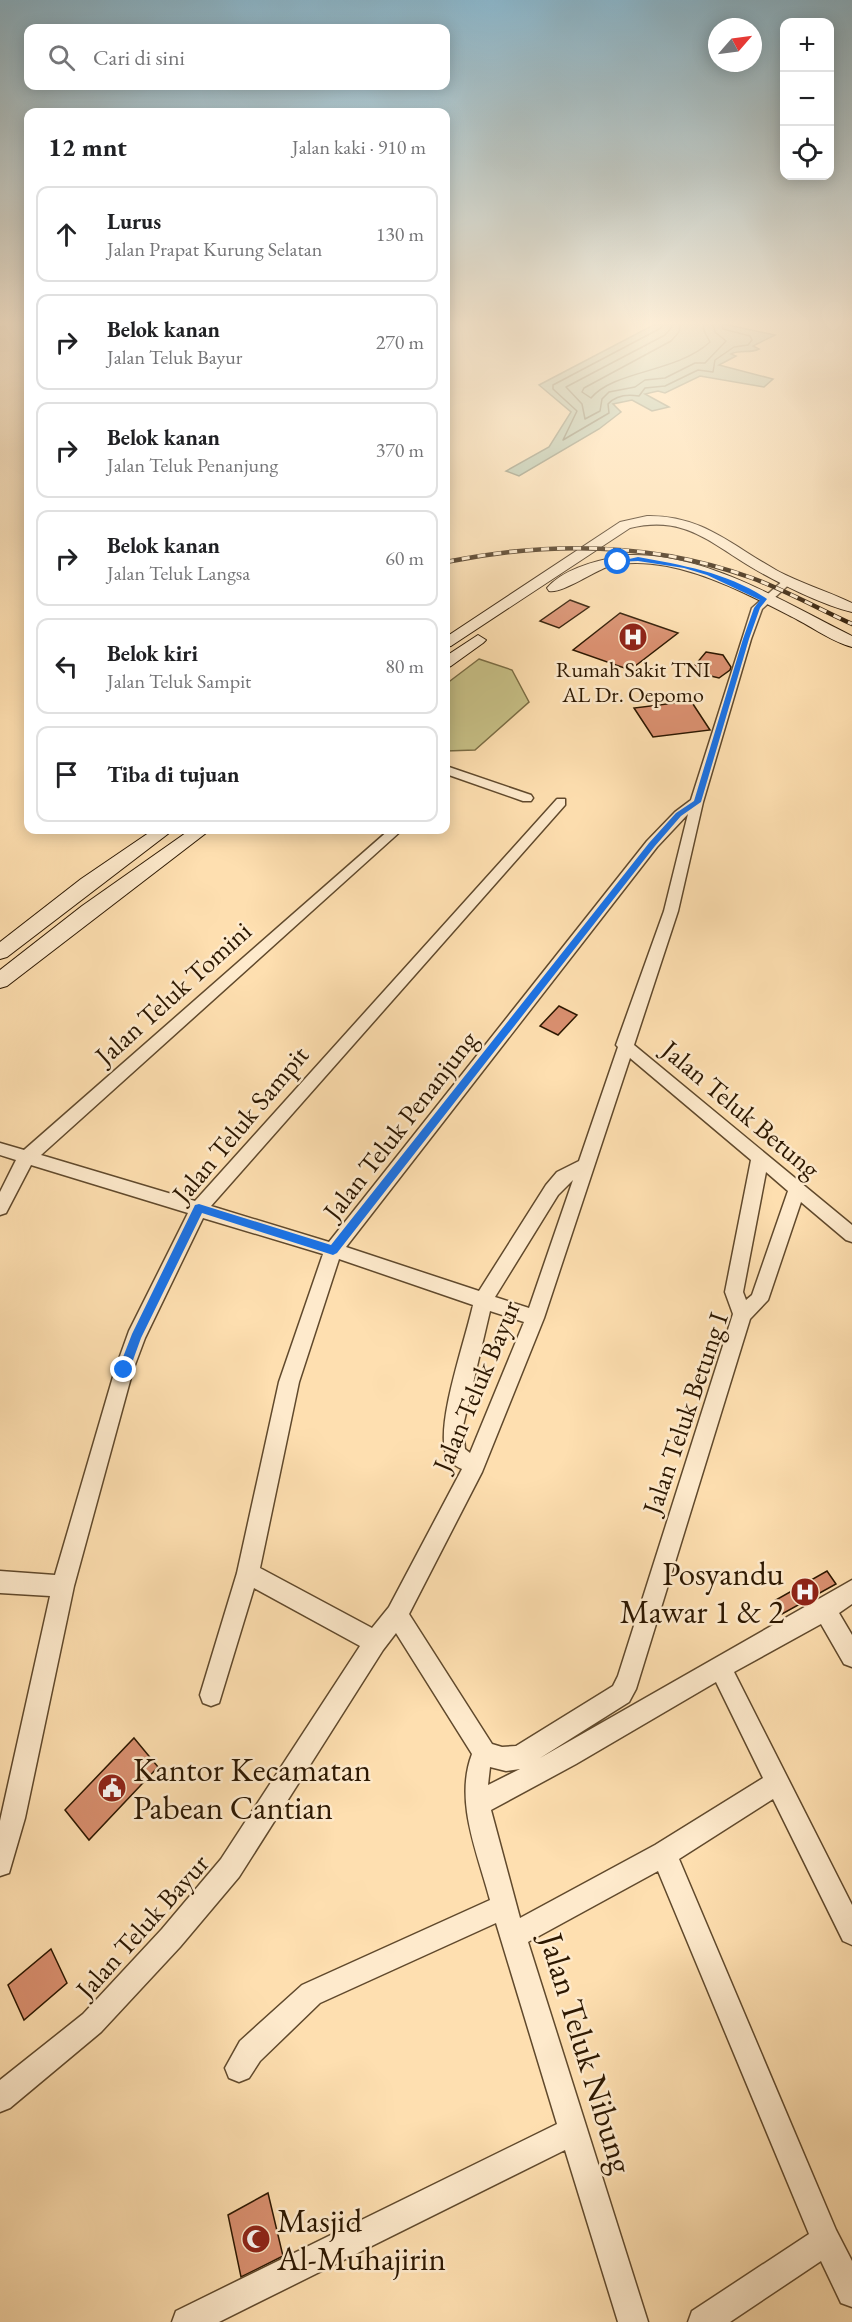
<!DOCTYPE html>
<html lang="id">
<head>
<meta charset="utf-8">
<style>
	body { margin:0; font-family:"EB Garamond",serif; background:#f2f2f2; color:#202124 }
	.controls { position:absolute; right:18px; top:18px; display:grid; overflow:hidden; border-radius:12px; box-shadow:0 3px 15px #0003 }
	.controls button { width:54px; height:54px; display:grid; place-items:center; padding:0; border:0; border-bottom:2px solid #e0e0e0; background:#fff; color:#202124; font:30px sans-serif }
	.compass { position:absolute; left:708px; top:18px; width:54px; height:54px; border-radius:50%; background:#fff; box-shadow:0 3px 15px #0003; rotate:62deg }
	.stop { position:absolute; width:18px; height:18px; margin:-14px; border:4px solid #1a73e8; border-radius:50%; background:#fff }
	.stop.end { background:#1a73e8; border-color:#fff; box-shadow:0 2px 6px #0008 }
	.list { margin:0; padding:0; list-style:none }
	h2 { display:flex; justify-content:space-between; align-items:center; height:78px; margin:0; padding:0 24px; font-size:26px }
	h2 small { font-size:20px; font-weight:400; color:#757577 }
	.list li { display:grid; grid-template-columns:39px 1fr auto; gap:18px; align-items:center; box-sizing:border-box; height:96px; margin:0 12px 12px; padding:0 12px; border:2px solid #e0e0e0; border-radius:12px }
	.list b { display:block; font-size:22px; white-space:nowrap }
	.list p { margin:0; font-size:20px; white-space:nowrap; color:#757577 }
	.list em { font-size:20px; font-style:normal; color:#757577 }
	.icon { flex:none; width:33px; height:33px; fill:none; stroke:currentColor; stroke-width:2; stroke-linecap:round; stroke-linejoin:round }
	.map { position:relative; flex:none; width:852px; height:2322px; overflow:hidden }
	.search { position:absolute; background:#fff; box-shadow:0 3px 15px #0003; left:24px; top:24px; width:426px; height:66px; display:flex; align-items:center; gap:15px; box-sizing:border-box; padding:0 21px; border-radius:12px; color:#757577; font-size:22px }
	.panel { position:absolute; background:#fff; box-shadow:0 3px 15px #0003; left:24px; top:108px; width:426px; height:726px; border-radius:12px }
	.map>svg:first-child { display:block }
	.green { fill:#c7c086; stroke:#7a6c43; stroke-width:1.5 }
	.water { fill:#a1bda6; stroke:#727b64; stroke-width:1.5 }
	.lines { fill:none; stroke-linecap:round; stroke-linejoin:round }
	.shore { stroke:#666a53; stroke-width:1.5 }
	.building { fill:#da9070; stroke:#2c1700; stroke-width:1.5 }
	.street-casing { stroke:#60492c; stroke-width:3 }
	.secondary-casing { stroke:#2c1700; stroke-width:2 }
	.street { fill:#feeacc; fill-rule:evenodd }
	.secondary { fill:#feeacc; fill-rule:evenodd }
	.rail-casing { stroke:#2c1700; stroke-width:4.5 }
	.rail { stroke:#feeacc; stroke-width:3; stroke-dasharray:8; stroke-linecap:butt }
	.route { fill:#1a73e8 }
	.labels { text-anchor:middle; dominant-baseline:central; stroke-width:5; stroke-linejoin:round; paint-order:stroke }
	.far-poi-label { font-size:22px; fill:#2c1700; stroke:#feeacc }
	.street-label { font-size:27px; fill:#2c1700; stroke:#feeacc }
	.near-poi-label { font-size:33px; fill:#2c1700; stroke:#feeacc; text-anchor:start }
	.near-street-label { font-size:33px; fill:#2c1700; stroke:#feeacc }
</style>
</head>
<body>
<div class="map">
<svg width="852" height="2322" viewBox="0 0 852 2322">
	<rect width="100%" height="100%" fill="#fedfb0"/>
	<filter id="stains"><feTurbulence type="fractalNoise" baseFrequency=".00333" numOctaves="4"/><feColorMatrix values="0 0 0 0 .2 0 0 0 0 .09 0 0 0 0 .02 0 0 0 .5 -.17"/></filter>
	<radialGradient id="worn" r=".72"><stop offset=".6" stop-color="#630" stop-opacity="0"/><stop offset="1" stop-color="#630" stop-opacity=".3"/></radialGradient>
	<!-- green -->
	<path class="green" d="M479,659L512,670L529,702L475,750L446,751V684Z"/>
	<!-- water -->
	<path class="water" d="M663,320H728L723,324L775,335L753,346L759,349C749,354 741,349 731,354L736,356L719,365L773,379L764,387L700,376L665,393L658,391L645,394L669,407L652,411L632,400L613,404L621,412L599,429L519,476L506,471L549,447L571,412L539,385Z"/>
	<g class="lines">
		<!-- shore -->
		<g class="shore">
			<path d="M664,320L661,328L553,385V389L577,411L563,440L609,413L608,404C616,395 627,394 639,396L645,388L665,386L698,370L713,372L715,360L734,347L748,345L752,340L750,336L723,329L720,320"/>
			<path d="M672,320L671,328L665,335L566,387L582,404L585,419L600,411L602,399L609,392L635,387L645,380L665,378L695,363H705L726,341L715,332L712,320"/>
			<path d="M681,320L679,332L671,341L584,388L582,392L591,398C615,370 676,373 710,342L704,331L703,320"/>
		</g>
	</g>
	<!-- building -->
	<g class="building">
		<path d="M570,600L589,607L559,628L540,621Z"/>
		<path d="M620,613L678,633L630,670L573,650Z"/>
		<path d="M706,652L723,655L731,667L730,670L719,678L690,671Z"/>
		<path d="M691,701L710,730L653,737L634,708Z"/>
		<path d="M559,1006L577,1015L558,1035L540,1026Z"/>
		<path d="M827,1571L836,1584L782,1614L774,1601Z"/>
		<path d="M134,1738L158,1767L89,1840L65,1810Z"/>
		<path d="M51,1949L67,1983L24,2020L8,1985Z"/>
		<path d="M268,2193L283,2256L241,2277L228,2215Z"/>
	</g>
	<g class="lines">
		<!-- street casing -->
		<g class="street-casing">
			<g id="street">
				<path d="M786,578L794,580L762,609L751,639L703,802L678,911L634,1045L852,1225V1242L846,1240L801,1202L768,1300L750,1319L636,1689L629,1702L540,1758L852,1580V1604L839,1613L852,1635V1667L844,1664L821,1624L734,1672L852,1905V1945L843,1941L773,1799L679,1859L836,2230L852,2261V2307L841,2303L821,2261L730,2322H688L692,2311L809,2234L658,1871L528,1942L648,2322H618L565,2150L219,2322H172L176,2311L557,2124L496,1923L320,2003L260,2061L249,2078L239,2082L229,2078L225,2068L240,2041L302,1985L490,1900C478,1854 454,1801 472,1754L396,1633L383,1650L239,1877L180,1947L101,2032L10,2108L0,2112V2080L83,2014L162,1929L221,1859L360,1646L254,1588L219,1703L211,1706L203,1703L200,1695L237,1573L279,1382L323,1254L203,1218L145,1338L133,1370L74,1586L25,1818L9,1873L0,1876V1821L50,1596L0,1593V1571L55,1575L115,1370L129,1331L188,1213L31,1165L6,1213L0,1215V1192L16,1160L0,1155V1143L24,1150L389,830H402L41,1155L195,1201L557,799H565V805L211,1206L329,1242L647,841L675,812L691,800L752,608ZM688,814L664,911L616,1045L618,1047L579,1161L557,1172L546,1185L479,1291L346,1247L657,847ZM630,1058L751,1160L725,1292L733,1314L618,1676L613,1686L516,1746L502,1747L492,1744L409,1614L482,1472L544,1318ZM766,1172L788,1191L752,1295L746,1300L743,1292ZM573,1180L529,1308L495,1297L558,1195ZM339,1259L473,1305C465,1341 438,1417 445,1450C447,1460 453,1465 462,1469L389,1607L372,1628L260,1568L299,1382ZM490,1311L524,1322L470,1453L465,1449L463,1426ZM716,1682L763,1778L655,1845L520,1918L491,1810L576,1764ZM490,1767L506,1771L520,1769L488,1785Z"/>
				<path d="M446,766L531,795L533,798L531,801H523L446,774Z"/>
			</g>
		</g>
		<!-- secondary casing -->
		<g class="secondary-casing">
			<g id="secondary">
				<path d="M647,516C702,515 731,545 776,570C800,583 827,591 852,603V612C822,605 778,583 751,567C708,541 683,515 630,528L451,646L446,647V637L620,522Z"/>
				<path d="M628,555C708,553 783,602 852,636V647C833,642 815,629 798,620C757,599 713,575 667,566C647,563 627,561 607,567C593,572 561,594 549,591L547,588C565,567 602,559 628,555Z"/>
				<path d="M478,635L486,640L483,643L451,666L446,668V656Z"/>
				<path d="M153,830H173L7,957L0,959V942L81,879Z"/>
				<path d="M190,830H210L7,986L0,988V970L82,906Z"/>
			</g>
		</g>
		<!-- street -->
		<use href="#street" class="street"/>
		<!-- secondary -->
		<use href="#secondary" class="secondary"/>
		<!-- rail casing -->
		<g class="rail-casing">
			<path id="rail" d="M446,562C549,541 653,542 752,578C787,591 819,609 852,624"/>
		</g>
		<!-- rail -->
		<use href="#rail" class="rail"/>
	</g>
	<!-- sky -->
	<linearGradient id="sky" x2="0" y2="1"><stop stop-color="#8bb8ce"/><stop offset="0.5" stop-color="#fff1db"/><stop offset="1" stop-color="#fff1db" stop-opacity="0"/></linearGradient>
	<rect width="852" height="646" fill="url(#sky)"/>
	<!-- route -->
	<path class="route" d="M638,557C682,565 729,573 767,599L760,608L749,639L701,802L681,816L655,846L337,1253L333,1255L202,1213L141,1338L128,1374H120L118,1370L132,1334L195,1205L199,1204L331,1245L649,843L676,813L694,801L743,639L754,608L760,600L707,575L684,568L638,561L616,562Z"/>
	<!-- icons -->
	<defs>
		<g id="hospital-disc" transform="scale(1.5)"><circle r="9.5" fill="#8f2418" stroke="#feeacc"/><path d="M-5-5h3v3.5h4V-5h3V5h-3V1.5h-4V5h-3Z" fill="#fff"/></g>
		<g id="civic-disc" transform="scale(1.5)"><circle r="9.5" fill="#8f2418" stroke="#feeacc"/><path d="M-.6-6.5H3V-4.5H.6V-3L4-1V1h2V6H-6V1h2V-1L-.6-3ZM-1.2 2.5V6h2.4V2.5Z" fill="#fff"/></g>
		<g id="mosque-disc" transform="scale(1.5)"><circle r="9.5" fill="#8f2418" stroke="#feeacc"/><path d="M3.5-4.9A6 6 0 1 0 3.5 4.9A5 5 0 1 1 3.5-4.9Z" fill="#fff"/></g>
	</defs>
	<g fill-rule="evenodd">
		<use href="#hospital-disc" x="633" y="637"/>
		<use href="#hospital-disc" x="805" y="1592"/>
		<use href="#civic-disc" x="112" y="1788"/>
		<use href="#mosque-disc" x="256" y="2239"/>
	</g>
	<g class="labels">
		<!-- far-poi labels -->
		<g class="far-poi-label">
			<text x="633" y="669">Rumah Sakit TNI<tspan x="633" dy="25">AL Dr. Oepomo</tspan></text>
		</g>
		<!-- street labels -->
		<g class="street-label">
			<text transform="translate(173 993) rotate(-42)">Jalan Teluk Tomini</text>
			<text transform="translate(741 1109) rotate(40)">Jalan Teluk Betung</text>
			<text transform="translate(240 1124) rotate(-50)">Jalan Teluk Sampit</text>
			<text transform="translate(400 1125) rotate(-52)">Jalan Teluk Penanjung</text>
			<text transform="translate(476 1386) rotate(-67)">Jalan Teluk Bayur</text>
			<text transform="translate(685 1413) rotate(-71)">Jalan Teluk Betung I</text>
			<text transform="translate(142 1926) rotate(-48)">Jalan Teluk Bayur</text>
		</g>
		<!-- near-poi labels -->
		<g class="near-poi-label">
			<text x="784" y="1573" text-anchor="end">Posyandu<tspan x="784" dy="38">Mawar 1 &amp; 2</tspan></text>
			<text x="133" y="1769">Kantor Kecamatan<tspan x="133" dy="38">Pabean Cantian</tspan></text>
			<text x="277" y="2220">Masjid<tspan x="277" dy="38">Al-Muhajirin</tspan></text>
		</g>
		<!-- near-street labels -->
		<g class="near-street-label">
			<text transform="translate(587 2053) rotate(73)">Jalan Teluk Nibung</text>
		</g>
	</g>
	<rect width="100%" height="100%" filter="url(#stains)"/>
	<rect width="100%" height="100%" fill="url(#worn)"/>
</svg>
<div class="controls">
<button>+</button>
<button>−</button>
<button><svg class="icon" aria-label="locate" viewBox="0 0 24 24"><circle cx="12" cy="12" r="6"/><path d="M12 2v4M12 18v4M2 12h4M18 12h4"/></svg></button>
</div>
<svg class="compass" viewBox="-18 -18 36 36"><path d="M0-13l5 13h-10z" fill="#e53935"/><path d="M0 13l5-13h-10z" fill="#757577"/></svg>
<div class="stop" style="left:618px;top:562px"></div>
<div class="stop end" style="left:124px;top:1370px"></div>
<div class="search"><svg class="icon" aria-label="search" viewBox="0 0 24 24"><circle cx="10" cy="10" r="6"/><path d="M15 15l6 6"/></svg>Cari di sini</div>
<section class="panel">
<h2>12 mnt<small>Jalan kaki · 910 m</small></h2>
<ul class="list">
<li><svg class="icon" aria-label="ahead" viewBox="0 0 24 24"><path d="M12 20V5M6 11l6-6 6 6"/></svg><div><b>Lurus</b><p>Jalan Prapat Kurung Selatan</p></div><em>130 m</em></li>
<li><svg class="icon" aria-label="right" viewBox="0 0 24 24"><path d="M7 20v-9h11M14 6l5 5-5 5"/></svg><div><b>Belok kanan</b><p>Jalan Teluk Bayur</p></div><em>270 m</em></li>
<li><svg class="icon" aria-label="right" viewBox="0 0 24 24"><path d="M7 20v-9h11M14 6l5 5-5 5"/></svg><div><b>Belok kanan</b><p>Jalan Teluk Penanjung</p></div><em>370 m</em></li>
<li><svg class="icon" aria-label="right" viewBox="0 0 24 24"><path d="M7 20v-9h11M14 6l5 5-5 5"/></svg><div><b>Belok kanan</b><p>Jalan Teluk Langsa</p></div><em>60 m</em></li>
<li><svg class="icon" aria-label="left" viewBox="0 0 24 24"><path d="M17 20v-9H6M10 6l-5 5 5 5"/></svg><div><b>Belok kiri</b><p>Jalan Teluk Sampit</p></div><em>80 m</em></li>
<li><svg class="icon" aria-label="arrive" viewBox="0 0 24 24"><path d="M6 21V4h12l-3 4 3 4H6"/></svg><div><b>Tiba di tujuan</b></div></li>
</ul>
</section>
</div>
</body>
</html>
